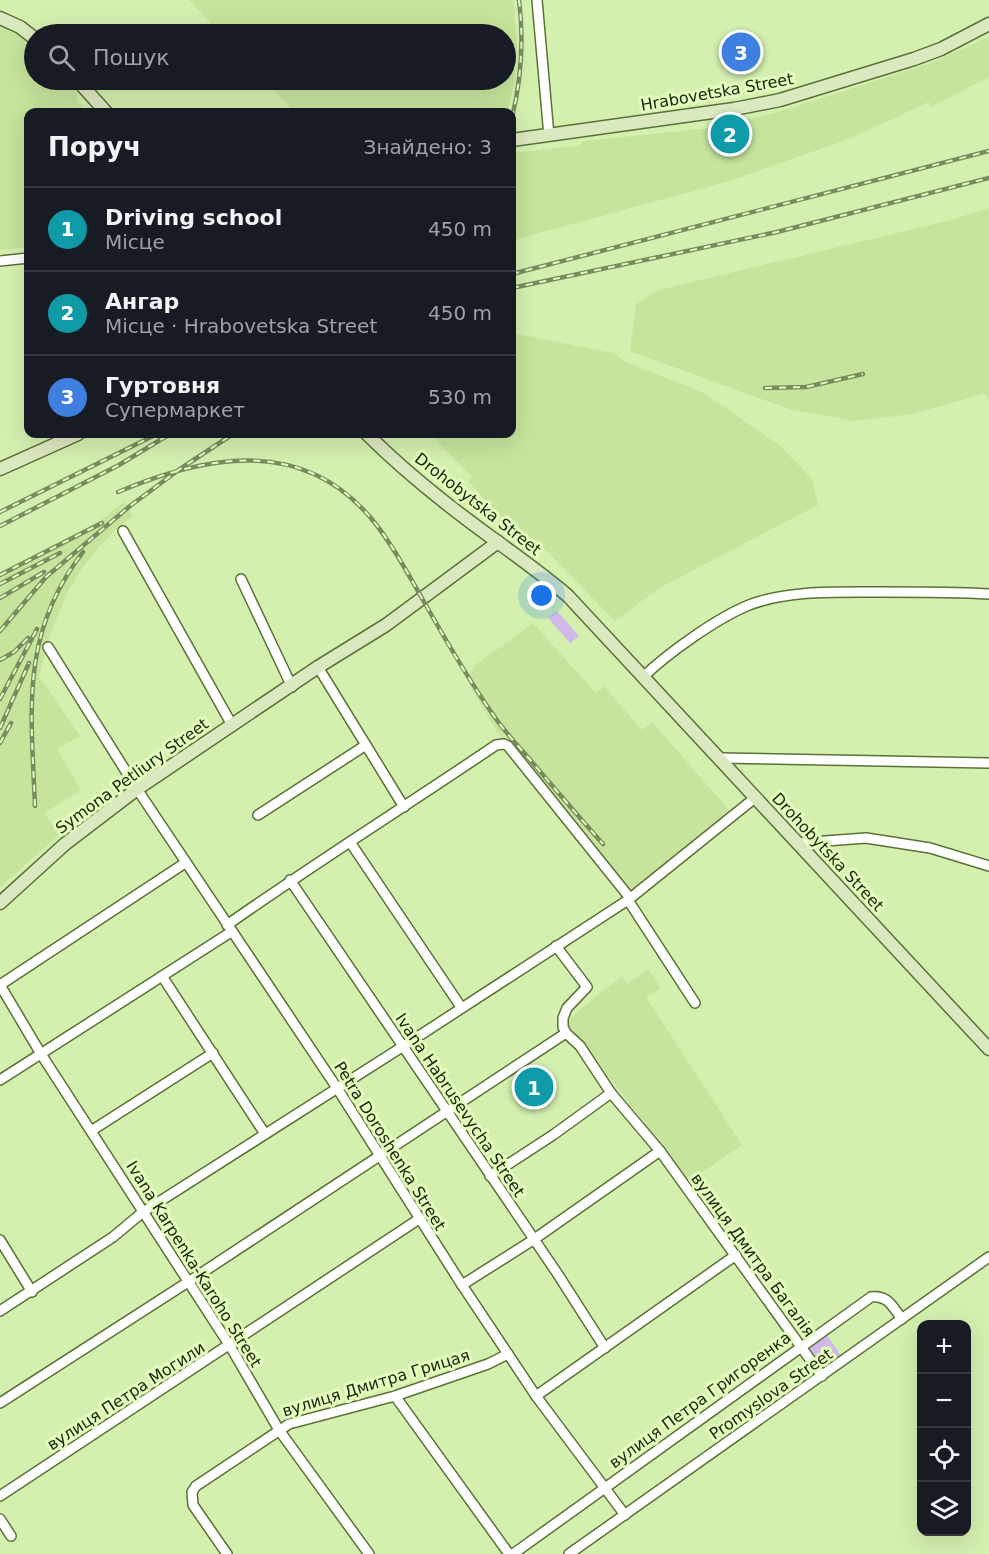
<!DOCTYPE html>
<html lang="uk">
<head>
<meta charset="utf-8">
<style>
	body { margin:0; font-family:"DejaVu Sans",sans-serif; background:#242831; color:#f1f3f6 }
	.controls { position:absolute; right:18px; bottom:18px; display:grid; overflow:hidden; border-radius:12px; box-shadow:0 6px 24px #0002 }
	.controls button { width:54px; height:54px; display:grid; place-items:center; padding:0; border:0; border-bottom:2px solid #363941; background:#171b24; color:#f1f3f6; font:30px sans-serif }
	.you { position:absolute; left:542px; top:596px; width:21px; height:21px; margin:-15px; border:4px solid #fff; border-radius:50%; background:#1a73e8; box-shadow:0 0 0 9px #1a73e833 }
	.badge { display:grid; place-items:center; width:39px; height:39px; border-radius:50%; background:#bea2d7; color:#fff; font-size:20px; font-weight:700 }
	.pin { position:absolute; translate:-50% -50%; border:3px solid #fff; box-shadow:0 2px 6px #0006 }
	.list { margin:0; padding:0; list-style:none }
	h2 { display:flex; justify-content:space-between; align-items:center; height:78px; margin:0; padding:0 24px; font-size:26px }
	h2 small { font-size:20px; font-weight:400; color:#9ea1a6 }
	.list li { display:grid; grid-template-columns:39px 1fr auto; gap:18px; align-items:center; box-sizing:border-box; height:84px; padding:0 24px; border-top:2px solid #363941 }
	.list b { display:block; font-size:22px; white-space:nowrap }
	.list p { margin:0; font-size:20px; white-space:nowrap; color:#9ea1a6 }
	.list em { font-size:20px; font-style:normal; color:#9ea1a6 }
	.icon { flex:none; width:33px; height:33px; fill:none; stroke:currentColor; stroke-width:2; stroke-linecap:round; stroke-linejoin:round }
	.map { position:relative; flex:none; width:989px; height:1554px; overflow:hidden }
	.search { position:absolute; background:#171b24; box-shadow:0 6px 24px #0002; left:24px; top:24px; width:492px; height:66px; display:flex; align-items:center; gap:15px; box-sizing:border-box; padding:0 21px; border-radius:33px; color:#9ea1a6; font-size:22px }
	.panel { position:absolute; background:#171b24; box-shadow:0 6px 24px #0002; left:24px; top:108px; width:492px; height:330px; border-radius:12px }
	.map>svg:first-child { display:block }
	.built { fill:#c6e49c }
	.green { fill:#d0b9e8 }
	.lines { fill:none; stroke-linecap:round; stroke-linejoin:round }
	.street-casing { stroke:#5b7136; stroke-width:12 }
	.secondary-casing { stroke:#5b7136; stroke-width:15 }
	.street { stroke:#fff; stroke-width:9 }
	.secondary { stroke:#dbe9c1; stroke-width:12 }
	.rail-casing { stroke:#788b5e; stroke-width:4.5 }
	.rail { stroke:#e2fdbc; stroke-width:2; stroke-dasharray:7; stroke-linecap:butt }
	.labels { text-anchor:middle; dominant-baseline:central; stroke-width:6; stroke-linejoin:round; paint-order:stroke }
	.street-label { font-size:16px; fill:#1a230a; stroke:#e2fdbc }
</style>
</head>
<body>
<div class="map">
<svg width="989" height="1554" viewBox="0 0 989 1554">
	<rect width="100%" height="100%" fill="#d4f0af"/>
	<!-- built -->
	<g class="built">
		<path d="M189,0H514L517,48L514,84L508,112H295L264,80H506V34H221Z"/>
		<path d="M0,27L15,33L34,49V80H64L77,93V100L87,112H28V247L0,250Z"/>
		<path d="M989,37V77L931,107L929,102L851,138L730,181L514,240L512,237L513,153L578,146L584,141L711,128L778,112L931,63Z"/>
		<path d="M989,208V400L985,393L913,414L854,421L789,409L630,351L636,304L659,290L947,221Z"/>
		<path d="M512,333L613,353L628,363L704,393L779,445L812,479L818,505L659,588L615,621L536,540L527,546L468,481L472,477L430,434H512Z"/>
		<path d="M124,502L133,516L120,526L102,543L83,567L66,595L50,635L39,676L80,736L57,749L81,790L44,813L60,834L0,887V572L101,520Z"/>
		<path d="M533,623L596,693L604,686L642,730L652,722L730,811L635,889L626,888L510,744L498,734L467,681L474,666Z"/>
		<path d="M648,969L661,988L646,997L742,1145L689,1181L566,1021L622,976L627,984Z"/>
	</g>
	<!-- green -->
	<g class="green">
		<path d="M557,611L579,636L570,643L548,618Z"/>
		<path d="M826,1334L842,1357L824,1370L808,1347Z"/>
	</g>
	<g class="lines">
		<!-- street casing -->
		<g class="street-casing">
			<g id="street">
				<path d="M537,0L549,136"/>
				<path d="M0,261L28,258"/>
				<path d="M123,531L232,725"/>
				<path d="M241,579L292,687"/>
				<path d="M48,647L137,789L337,1088L462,1285L536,1396L625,1515"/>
				<path d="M318,667L404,807"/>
				<path d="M643,677C668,653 717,618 749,605C788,590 838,592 880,592C916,592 953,592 989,594"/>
				<path d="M719,758L989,763"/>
				<path d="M258,815L366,745"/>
				<path d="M350,842L461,1007"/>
				<path d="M798,843L866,838L930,848L989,866"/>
				<path d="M290,880L557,1273L605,1348"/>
				<path d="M628,900L695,1003"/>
				<path d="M227,925C315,863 406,806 496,745L504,744L508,746L630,898"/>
				<path d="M556,946L587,987L567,1008L563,1018V1027L566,1033L580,1046L611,1093L660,1151L822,1376"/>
				<path d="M162,976L265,1134"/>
				<path d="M0,985L41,1054L230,1346L279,1430L369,1554"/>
				<path d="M0,985L185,863"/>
				<path d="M0,1080L231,932"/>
				<path d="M91,1131L213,1053"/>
				<path d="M490,1176L553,1135L611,1093"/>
				<path d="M0,1240L32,1292"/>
				<path d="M462,1285L533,1240L660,1151"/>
				<path d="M0,1311L113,1237L143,1212L402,1047L628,900L756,797"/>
				<path d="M395,1396L509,1554"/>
				<path d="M536,1396L736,1255"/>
				<path d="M0,1403L188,1282L566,1033"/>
				<path d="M0,1496L419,1219"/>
				<path d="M0,1519L11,1536"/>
				<path d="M227,1554L193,1505L192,1492L196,1486L289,1424L395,1396L488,1364L508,1354"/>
				<path d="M513,1554L871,1297C888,1295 892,1306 902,1319"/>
				<path d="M569,1554L989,1257"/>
			</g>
		</g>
		<!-- secondary casing -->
		<g class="secondary-casing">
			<g id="secondary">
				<path d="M0,18L20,27L34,38"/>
				<path d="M77,80L106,112"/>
				<path d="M512,140L734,109L780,100L914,59L941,49L989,24"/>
				<path d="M367,434C407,474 453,510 499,543C522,560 546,577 568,596L989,1049"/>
				<path d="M0,469L78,434"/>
				<path d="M0,903L65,844L137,789L318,667L386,625L498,542"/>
			</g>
		</g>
		<!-- street -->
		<use href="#street" class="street"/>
		<!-- secondary -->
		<use href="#secondary" class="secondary"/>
		<!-- rail casing -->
		<g class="rail-casing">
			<g id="rail">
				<path d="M512,118C521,80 524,39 519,0"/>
				<path d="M512,274L989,151"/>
				<path d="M512,288L777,232L989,178"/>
				<path d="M765,388L806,387L863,374"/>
				<path d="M118,492C208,454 306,436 375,523C394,547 408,574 423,600C445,639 468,679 494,716C505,732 519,747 532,762C555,789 579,817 603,844"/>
				<path d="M0,512L157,434"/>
				<path d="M0,526L119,465L170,434"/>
				<path d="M0,575L102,523"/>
				<path d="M0,584L60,553"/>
				<path d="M0,598L44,572"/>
				<path d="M0,631L46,577L130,506L180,469L233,434"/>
				<path d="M0,660L14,652L28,638"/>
				<path d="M0,699L37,629"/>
				<path d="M0,728L29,663"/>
				<path d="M0,743L11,723"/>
				<path d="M35,806C31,709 20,634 83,552"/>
			</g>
		</g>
		<!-- rail -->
		<use href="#rail" class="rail"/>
	</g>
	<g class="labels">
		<!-- street labels -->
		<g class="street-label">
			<text transform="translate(717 92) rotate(-10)">Hrabovetska Street</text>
			<text transform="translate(478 504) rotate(38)">Drohobytska Street</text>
			<text transform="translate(132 776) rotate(-36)">Symona Petliury Street</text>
			<text transform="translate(828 852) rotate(47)">Drohobytska Street</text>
			<text transform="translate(460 1105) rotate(56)">Ivana Habrusevycha Street</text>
			<text transform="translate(390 1146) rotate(58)">Petra Doroshenka Street</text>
			<text transform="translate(753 1255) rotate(54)">вулиця Дмитра Багалія</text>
			<text transform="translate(194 1264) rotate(58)">Ivana Karpenka-Karoho Street</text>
			<text transform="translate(376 1383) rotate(-17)">вулиця Дмитра Грицая</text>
			<text transform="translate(771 1394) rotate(-35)">Promyslova Street</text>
			<text transform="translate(126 1396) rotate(-33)">вулиця Петра Могили</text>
			<text transform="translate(700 1400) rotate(-36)">вулиця Петра Григоренка</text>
		</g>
	</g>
</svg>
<div class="controls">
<button>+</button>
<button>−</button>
<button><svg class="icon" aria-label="locate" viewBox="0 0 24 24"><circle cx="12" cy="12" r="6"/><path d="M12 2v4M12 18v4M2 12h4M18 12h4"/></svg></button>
<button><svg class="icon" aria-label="layers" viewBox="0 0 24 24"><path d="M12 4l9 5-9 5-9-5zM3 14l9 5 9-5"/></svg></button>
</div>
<div class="you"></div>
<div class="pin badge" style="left:534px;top:1087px;background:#0f9aa8">1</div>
<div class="pin badge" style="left:730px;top:134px;background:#0f9aa8">2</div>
<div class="pin badge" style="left:741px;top:52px;background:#3f7fe0">3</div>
<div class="search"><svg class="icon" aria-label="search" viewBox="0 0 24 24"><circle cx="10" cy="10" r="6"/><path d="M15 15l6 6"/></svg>Пошук</div>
<section class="panel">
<h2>Поруч<small>Знайдено: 3</small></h2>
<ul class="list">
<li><span class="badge" style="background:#0f9aa8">1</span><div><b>Driving school</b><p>Місце</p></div><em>450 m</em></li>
<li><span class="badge" style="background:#0f9aa8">2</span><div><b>Ангар</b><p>Місце · Hrabovetska Street</p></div><em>450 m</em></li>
<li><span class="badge" style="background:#3f7fe0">3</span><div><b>Гуртовня</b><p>Супермаркет</p></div><em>530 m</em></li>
</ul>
</section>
</div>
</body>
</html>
